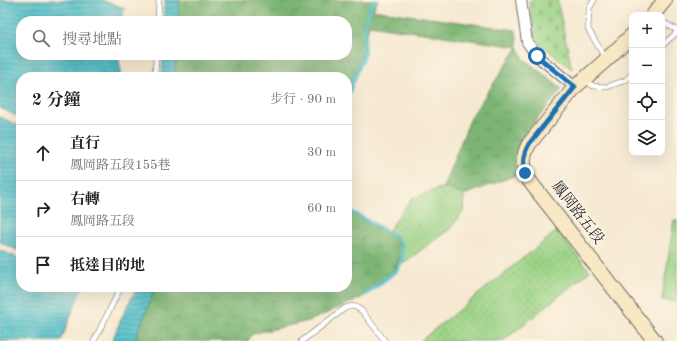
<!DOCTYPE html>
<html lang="zh-TW">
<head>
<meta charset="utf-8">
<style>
	body { margin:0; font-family:"Old Standard TT","Noto Serif TC",serif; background:#f6f6f6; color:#202124 }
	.controls { position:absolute; right:12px; top:12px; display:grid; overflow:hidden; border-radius:8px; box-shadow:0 4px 16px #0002 }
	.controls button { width:36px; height:36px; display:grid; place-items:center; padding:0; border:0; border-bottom:1px solid #e0e0e0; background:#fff; color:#202124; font:20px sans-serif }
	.stop { position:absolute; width:12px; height:12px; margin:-9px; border:3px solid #1f6fb2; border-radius:50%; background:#fff }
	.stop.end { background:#1f6fb2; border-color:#fff; box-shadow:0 1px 4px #0008 }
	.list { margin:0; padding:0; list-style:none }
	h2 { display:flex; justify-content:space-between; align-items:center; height:52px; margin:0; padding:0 16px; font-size:17px }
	h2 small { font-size:13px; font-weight:400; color:#757577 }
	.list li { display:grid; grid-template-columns:26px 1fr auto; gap:12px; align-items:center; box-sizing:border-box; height:56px; padding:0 16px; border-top:1px solid #e0e0e0 }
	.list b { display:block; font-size:15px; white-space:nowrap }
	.list p { margin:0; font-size:13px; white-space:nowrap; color:#757577 }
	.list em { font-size:13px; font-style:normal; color:#757577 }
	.icon { flex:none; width:22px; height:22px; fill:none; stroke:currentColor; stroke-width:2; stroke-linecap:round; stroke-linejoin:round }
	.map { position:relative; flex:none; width:677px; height:341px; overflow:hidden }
	.search { position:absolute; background:#fff; box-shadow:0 4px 16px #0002; left:16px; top:16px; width:336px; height:44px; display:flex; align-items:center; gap:10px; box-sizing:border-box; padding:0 14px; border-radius:16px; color:#757577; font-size:15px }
	.panel { position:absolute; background:#fff; box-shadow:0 4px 16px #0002; left:16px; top:72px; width:336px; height:220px; border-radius:16px }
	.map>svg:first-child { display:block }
	.grass { fill:url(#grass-dots); stroke:#637f58 }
	.forest { fill:url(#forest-crowns); stroke:#54704f }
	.cemetery { fill:url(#cemetery-stones); stroke:#637f58 }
	.garden { fill:#9bd386; stroke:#637f58 }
	.water { fill:url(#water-rules); stroke:#3f767b }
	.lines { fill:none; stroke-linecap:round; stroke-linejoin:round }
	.stream { stroke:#53c1cb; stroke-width:3.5 }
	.lane-casing { stroke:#726e65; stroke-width:6 }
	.street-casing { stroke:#726e65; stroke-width:12 }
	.secondary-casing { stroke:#726e65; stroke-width:16 }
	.lane { stroke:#fff; stroke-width:5 }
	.street { stroke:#fff; stroke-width:10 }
	.secondary { stroke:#f8e8c3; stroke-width:14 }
	.route { stroke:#1f6fb2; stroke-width:5 }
	.labels { text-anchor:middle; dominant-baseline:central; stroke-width:3.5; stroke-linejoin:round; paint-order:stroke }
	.street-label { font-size:15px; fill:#2b2b2b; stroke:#fcf5e5 }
</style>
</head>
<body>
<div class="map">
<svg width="677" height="341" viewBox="0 0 677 341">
	<defs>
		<pattern id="grass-dots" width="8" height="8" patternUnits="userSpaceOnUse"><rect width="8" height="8" fill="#9bd386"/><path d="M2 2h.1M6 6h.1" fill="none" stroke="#86b574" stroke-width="1.8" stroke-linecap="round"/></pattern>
		<pattern id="forest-crowns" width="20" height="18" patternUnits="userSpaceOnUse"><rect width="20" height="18" fill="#7cb573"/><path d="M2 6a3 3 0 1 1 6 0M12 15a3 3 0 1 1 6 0" fill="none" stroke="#66935f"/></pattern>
		<pattern id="cemetery-stones" width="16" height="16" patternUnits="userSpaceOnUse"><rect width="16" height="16" fill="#9bd386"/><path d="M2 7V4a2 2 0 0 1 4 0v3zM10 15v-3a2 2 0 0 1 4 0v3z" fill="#86b574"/></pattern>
		<pattern id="water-rules" width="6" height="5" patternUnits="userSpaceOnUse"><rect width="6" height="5" fill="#53c1cb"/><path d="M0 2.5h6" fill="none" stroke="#459da5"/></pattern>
	</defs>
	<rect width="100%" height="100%" fill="#fcf5e5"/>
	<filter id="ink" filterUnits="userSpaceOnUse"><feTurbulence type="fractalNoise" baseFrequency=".025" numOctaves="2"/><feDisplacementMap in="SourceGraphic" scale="8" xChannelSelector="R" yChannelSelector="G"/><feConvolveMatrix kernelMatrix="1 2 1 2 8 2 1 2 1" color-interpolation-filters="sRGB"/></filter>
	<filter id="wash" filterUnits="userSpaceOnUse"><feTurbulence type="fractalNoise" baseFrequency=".012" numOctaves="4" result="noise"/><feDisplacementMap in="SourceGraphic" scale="16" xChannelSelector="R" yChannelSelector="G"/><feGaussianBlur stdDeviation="0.9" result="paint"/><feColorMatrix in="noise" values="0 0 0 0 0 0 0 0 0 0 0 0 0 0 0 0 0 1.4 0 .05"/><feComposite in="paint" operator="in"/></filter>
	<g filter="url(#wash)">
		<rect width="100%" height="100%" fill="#f6e9d1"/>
		<!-- grass -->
		<g class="grass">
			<path d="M443,187L464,195L463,212L451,228L394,270L403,251L388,231L411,199Z"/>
			<path d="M557,231L590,271L503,341H420Z"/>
		</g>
		<!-- forest -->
		<g class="forest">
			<path d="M179,0H378L373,10L516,30L518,47L524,59L562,89L523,136L515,163L516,175L464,195L443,187L471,117L518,47L369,25L360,62L347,93V77H175L176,55H347V21H178Z"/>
			<path d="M347,212L388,231L403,251L394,270L361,298L309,321L252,334L248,341H134L156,287H347Z"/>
		</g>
		<!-- cemetery -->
		<path class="cemetery" d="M529,0H557L572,69L536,41Z"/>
		<!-- garden -->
		<path class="garden" d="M674,220H677V302L662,300Z"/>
		<!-- water -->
		<g class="water">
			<path d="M0,0H102L124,8L122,21H21V55H118L122,77H21V118L0,108Z"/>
			<path d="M165,0H179L178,21H163Z"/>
			<path d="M163,55H176L175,77H162Z"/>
			<path d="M0,117L21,127V252L0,242Z"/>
			<path d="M0,250L21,259V287H82L61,341H0Z"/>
			<path d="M137,287H156L134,341H112L121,319Z"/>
		</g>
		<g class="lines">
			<!-- stream -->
			<g class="stream">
				<path d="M347,97L364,55L365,24L370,7L375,0"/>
				<path d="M347,209L396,237L402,246V261L397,270L365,295"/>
			</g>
		</g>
	</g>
	<g filter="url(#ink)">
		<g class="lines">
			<!-- lane casing -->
			<g class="lane-casing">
				<g id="lane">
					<path d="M594,0L589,9L588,29L606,59"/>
					<path d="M158,21L159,0"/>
					<path d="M662,22L677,30"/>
					<path d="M662,46L677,32"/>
					<path d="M155,77L156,55"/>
					<path d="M585,80L593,86L607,87L626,80L632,74"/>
					<path d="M94,341L121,287"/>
					<path d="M302,341L345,308C353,305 355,306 362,311L385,341"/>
				</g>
			</g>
			<!-- street casing -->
			<g class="street-casing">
				<path id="street" d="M521,0L527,42L537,56L575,87"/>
			</g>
			<!-- secondary casing -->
			<g class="secondary-casing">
				<g id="secondary">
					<path d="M653,15L665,0"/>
					<path d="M632,35L606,60L575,87L529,144C522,156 522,167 528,179L655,341"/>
				</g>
			</g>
			<!-- lane -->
			<use href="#lane" class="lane"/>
			<!-- street -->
			<use href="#street" class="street"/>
			<!-- secondary -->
			<use href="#secondary" class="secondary"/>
		</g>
	</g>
	<g class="lines" filter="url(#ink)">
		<!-- route -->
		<path class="route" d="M525,173C522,163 523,154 529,144L575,87L537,56"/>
	</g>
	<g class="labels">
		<!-- street labels -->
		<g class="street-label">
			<text transform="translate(577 213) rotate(52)">鳳岡路五段</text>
		</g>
	</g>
</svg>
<div class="controls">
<button>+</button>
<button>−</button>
<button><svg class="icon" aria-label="locate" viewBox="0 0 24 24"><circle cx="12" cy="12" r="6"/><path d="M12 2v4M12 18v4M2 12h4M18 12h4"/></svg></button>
<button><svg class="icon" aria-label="layers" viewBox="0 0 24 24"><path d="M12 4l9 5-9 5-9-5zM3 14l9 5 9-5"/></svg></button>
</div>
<div class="stop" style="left:537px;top:56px"></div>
<div class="stop end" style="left:525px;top:173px"></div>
<div class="search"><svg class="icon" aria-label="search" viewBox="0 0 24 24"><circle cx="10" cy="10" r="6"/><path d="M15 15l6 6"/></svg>搜尋地點</div>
<section class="panel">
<h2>2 分鐘<small>步行 · 90 m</small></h2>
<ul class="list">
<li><svg class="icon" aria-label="ahead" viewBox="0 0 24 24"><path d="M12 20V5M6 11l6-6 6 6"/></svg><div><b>直行</b><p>鳳岡路五段155巷</p></div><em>30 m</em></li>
<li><svg class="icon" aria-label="right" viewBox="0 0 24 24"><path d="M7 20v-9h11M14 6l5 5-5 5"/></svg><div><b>右轉</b><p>鳳岡路五段</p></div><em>60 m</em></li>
<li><svg class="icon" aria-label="arrive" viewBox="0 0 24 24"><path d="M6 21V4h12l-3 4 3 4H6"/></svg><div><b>抵達目的地</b></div></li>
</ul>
</section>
</div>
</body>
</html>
